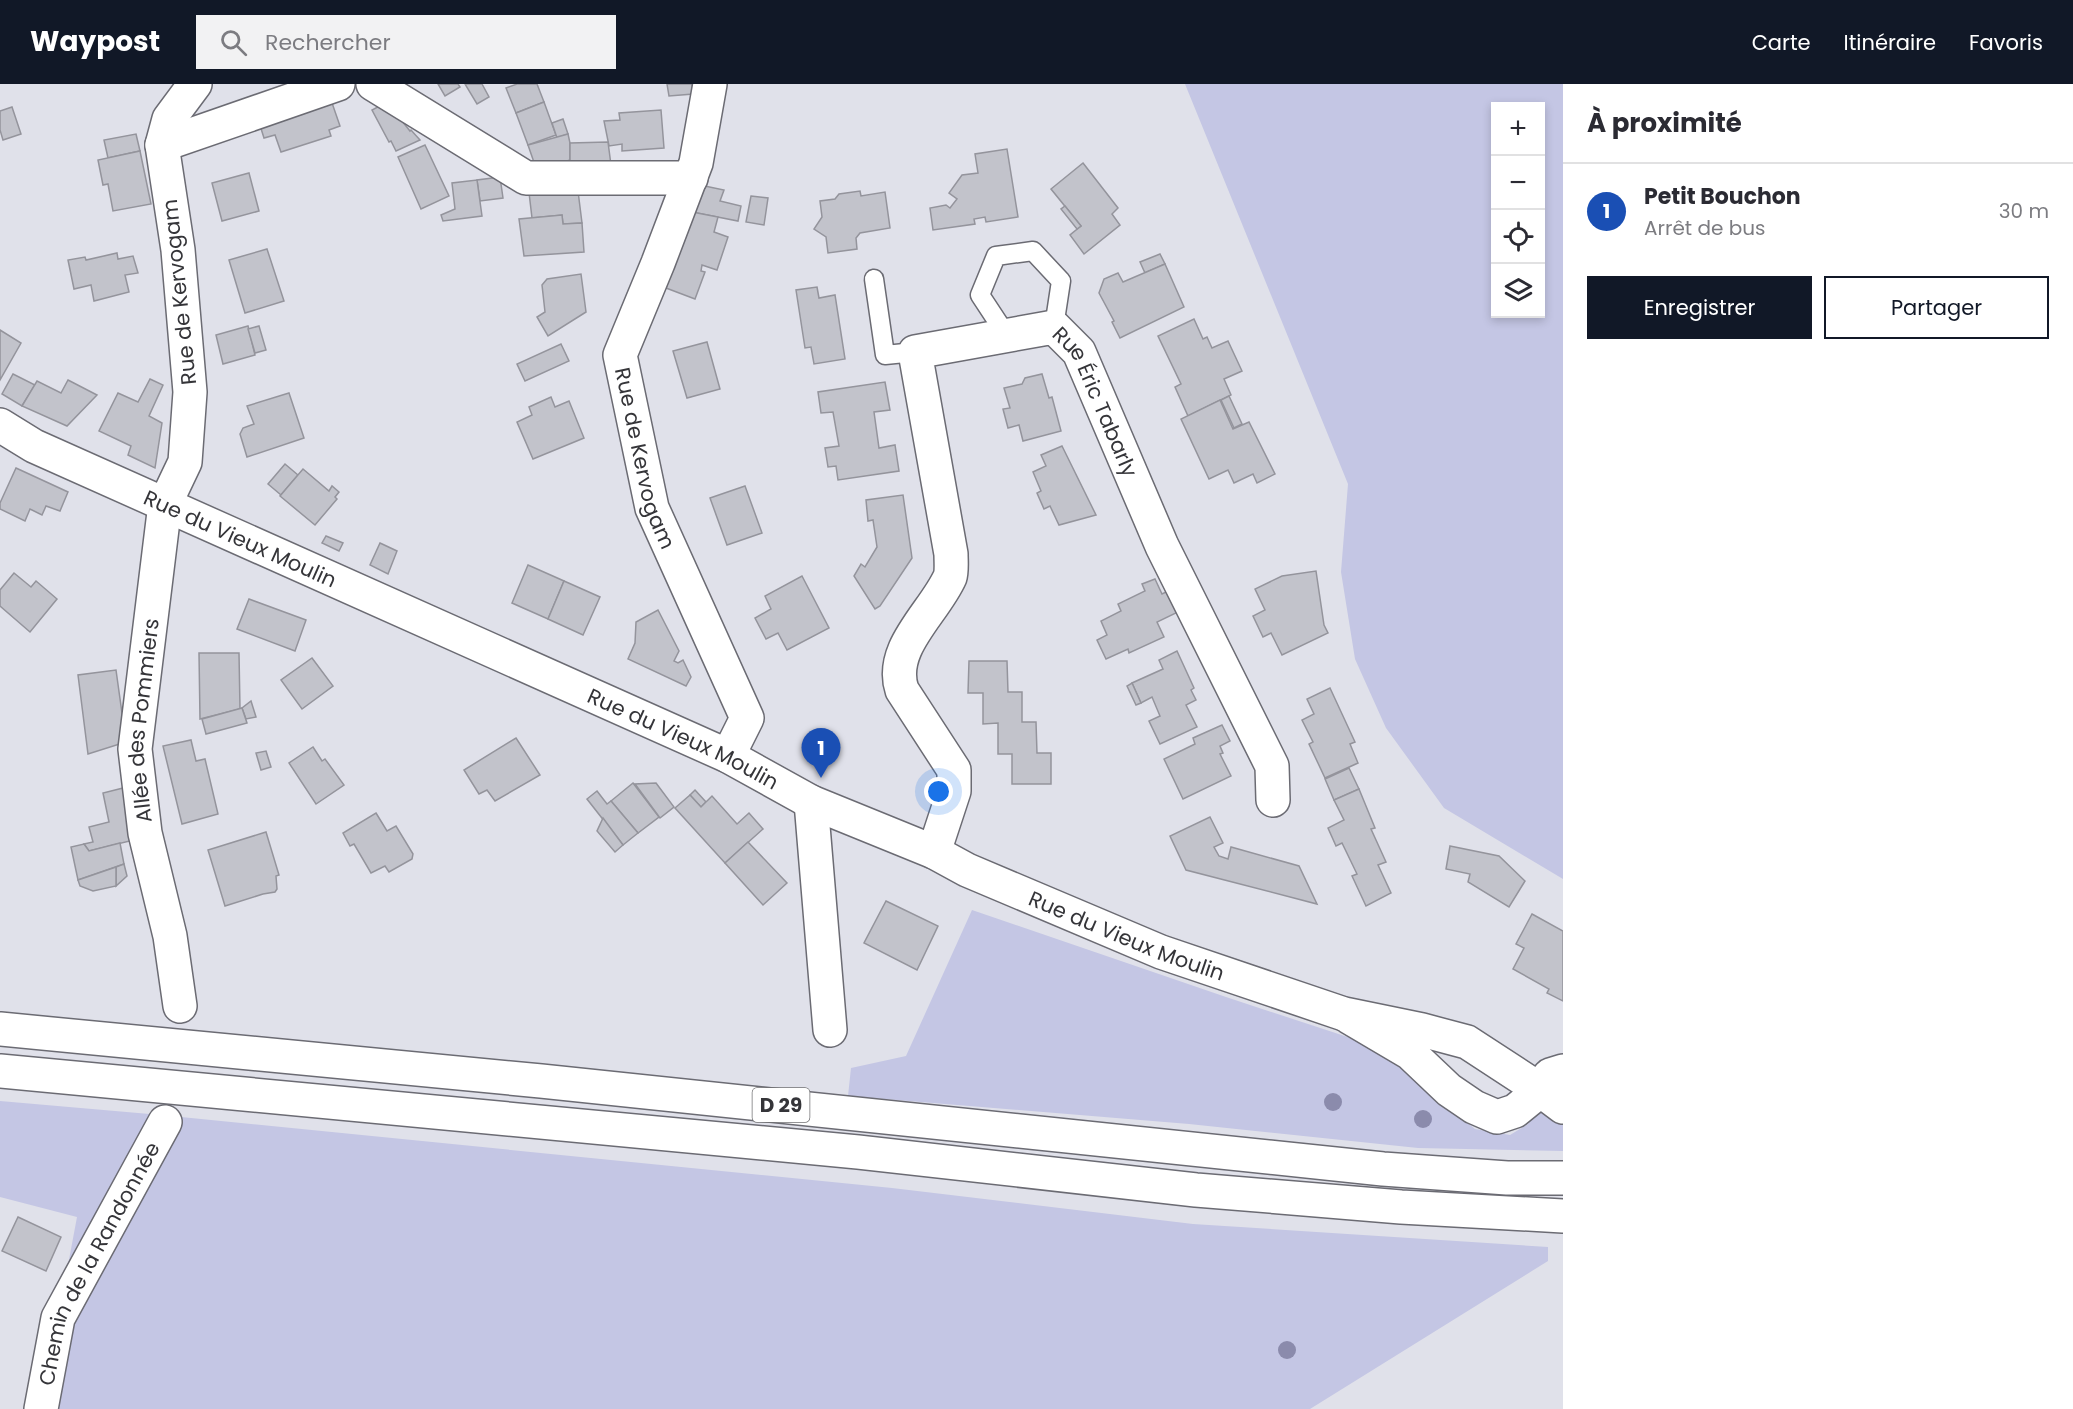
<!DOCTYPE html>
<html lang="fr">
<head>
<meta charset="utf-8">
<style>
	body { margin:0; font-family:Poppins,sans-serif; background:#f2f2f3; color:#2b2b33 }
	.controls { position:absolute; right:18px; top:18px; display:grid; overflow:hidden; border-radius:0px; box-shadow:0 3px 9px #0003 }
	.controls button { width:54px; height:54px; display:grid; place-items:center; padding:0; border:0; border-bottom:2px solid #e1e1e2; background:#fff; color:#2b2b33; font:30px sans-serif }
	.you { position:absolute; left:939px; top:708px; width:21px; height:21px; margin:-15px; border:4px solid #fff; border-radius:50%; background:#1a73e8; box-shadow:0 0 0 9px #1a73e833 }
	.badge { display:grid; place-items:center; width:39px; height:39px; border-radius:50%; background:#111827; color:#fff; font-size:20px; font-weight:700 }
	.pin { position:absolute; translate:-50% -50px; filter:drop-shadow(0 2px 3px #0008) }
	.pin::after { content:''; position:absolute; top:32px; width:21px; height:18px; background:inherit; clip-path:polygon(0 0,100% 0,50% 100%) }
	.list { margin:0; padding:0; list-style:none }
	h2 { display:flex; justify-content:space-between; align-items:center; height:78px; margin:0; padding:0 24px; font-size:26px }
	h2 small { font-size:20px; font-weight:400; color:#7c7c81 }
	.list li { display:grid; grid-template-columns:39px 1fr auto; gap:18px; align-items:center; box-sizing:border-box; height:96px; padding:0 24px; border-top:2px solid #e1e1e2 }
	.list b { display:block; font-size:22px; white-space:nowrap }
	.list p { margin:0; font-size:20px; white-space:nowrap; color:#7c7c81 }
	.list em { font-size:20px; font-style:normal; color:#7c7c81 }
	.actions { display:flex; gap:12px; padding:18px 24px }
	.actions a { flex:1; padding:14px 0; border:2px solid #111827; border-radius:0px; text-align:center; font-size:21px; color:#111827 }
	.actions .main { background:#111827; color:#fff }
	.icon { flex:none; width:33px; height:33px; fill:none; stroke:currentColor; stroke-width:2; stroke-linecap:round; stroke-linejoin:round }
	.map { position:relative; flex:none; width:1563px; height:1325px; overflow:hidden }
	header { display:flex; align-items:center; gap:36px; box-sizing:border-box; height:84px; padding:0 30px; background:#111827; color:#fff }
	header strong { font-size:28px }
	nav { display:flex; gap:33px; margin-inline-start:auto; font-size:21px }
	.search { width:420px; height:54px; background:#f2f2f3; display:flex; align-items:center; gap:15px; box-sizing:border-box; padding:0 21px; border-radius:0px; color:#7c7c81; font-size:22px }
	main { display:flex }
	aside { flex:1; background:#fff }
	.map>svg:first-child { display:block }
	.green { fill:#c4c6e4; fill-rule:evenodd }
	.building { fill:#c2c3cb; stroke:#94949c; stroke-width:1.5 }
	.lines { fill:none; stroke-linecap:round; stroke-linejoin:round }
	.service-casing { stroke:#6b6b73; stroke-width:21 }
	.minor-casing { stroke:#6b6b73; stroke-width:36 }
	.tertiary-casing { stroke:#6b6b73; stroke-width:36 }
	.primary-casing { stroke:#6b6b73; stroke-width:36 }
	.service { stroke:#fff; stroke-width:18 }
	.minor { stroke:#fff; stroke-width:33 }
	.tertiary { stroke:#fff; stroke-width:33 }
	.primary { stroke:#fff; stroke-width:33 }
	.tree { fill:#8b8bac }
	.labels { text-anchor:middle; dominant-baseline:central; stroke-width:4.5; stroke-linejoin:round; paint-order:stroke }
	.shield { fill:#fff; stroke:#727274; stroke-width:1.5 }
	.shield-label { font-size:20px; font-weight:bold; fill:#353539 }
	.street-label { font-size:21px; fill:#353539; stroke:#fff }
</style>
</head>
<body>
<header>
<strong>Waypost</strong>
<div class="search"><svg class="icon" aria-label="search" viewBox="0 0 24 24"><circle cx="10" cy="10" r="6"/><path d="M15 15l6 6"/></svg>Rechercher</div>
<nav><a>Carte</a><a>Itinéraire</a><a>Favoris</a></nav>
</header>
<main>
<div class="map">
<svg width="1563" height="1325" viewBox="0 0 1563 1325">
	<rect width="100%" height="100%" fill="#e0e1ea"/>
	<!-- green -->
	<g class="green">
		<path d="M1185,0H1563V795L1444,724L1386,644L1355,575L1341,488L1348,400ZM1496,22H1540V230H1496Z"/>
		<path d="M972,826L1226,913L1375,962L1475,1045L1510,1051L1528,1040L1541,1023L1563,1041V1067L1418,1064L1189,1040L848,1012L851,984L906,972Z"/>
		<path d="M0,1017L161,1031L892,1104L1193,1140L1548,1163V1177L1310,1325H41L77,1133L0,1113Z"/>
	</g>
	<!-- building -->
	<g class="building">
		<path d="M438,0H458L460,3L445,12Z"/>
		<path d="M465,0H482L489,13L477,20Z"/>
		<path d="M517,0H537L544,18L516,29L506,4Z"/>
		<path d="M667,0H692L693,10L669,12Z"/>
		<path d="M331,16L340,42L329,46L331,52L281,68L275,51L264,54L258,35Z"/>
		<path d="M387,18L410,47L411,46L420,56L396,67L391,57L389,58L372,26Z"/>
		<path d="M544,18L556,51L528,61L516,29Z"/>
		<path d="M12,23L21,50L3,56L0,46V27Z"/>
		<path d="M661,26L664,64L622,67V60L609,62L604,37L620,36L619,29Z"/>
		<path d="M563,35L568,50L557,54L552,39Z"/>
		<path d="M136,50L140,67L108,74L104,56Z"/>
		<path d="M568,50L570,59V76L537,87L528,61Z"/>
		<path d="M608,58L611,81L570,82V59Z"/>
		<path d="M425,61L449,112L421,125L398,73Z"/>
		<path d="M1007,65L1018,133L986,138L985,133L974,135L975,140L933,146L930,124L946,121L950,124L957,115L949,109L962,91L978,89L975,70Z"/>
		<path d="M140,67L151,120L113,127L108,100L103,101L98,76Z"/>
		<path d="M1083,79L1118,124L1112,130L1120,141L1084,170L1070,151L1081,142L1051,105Z"/>
		<path d="M249,89L259,127L222,137L212,99Z"/>
		<path d="M500,93L503,114L480,117L477,96Z"/>
		<path d="M477,96L482,132L443,137L441,131L455,125L452,99Z"/>
		<path d="M577,99L582,139L563,140L562,131L532,134L528,100Z"/>
		<path d="M700,101L724,106L720,117L741,122L738,137L692,128Z"/>
		<path d="M860,107L861,112L885,108L890,144L860,149L856,154L857,165L828,169L826,153L814,145L822,133L820,117L835,115L839,110Z"/>
		<path d="M751,112L768,114L764,141L746,138Z"/>
		<path d="M1065,122L1081,142L1077,145L1061,125Z"/>
		<path d="M692,128L718,133L714,148L728,153L717,186L702,181L701,187L705,188L695,215L666,204Z"/>
		<path d="M562,131L563,140L582,139L584,168L524,172L519,135Z"/>
		<path d="M267,165L284,217L245,229L229,176Z"/>
		<path d="M117,169L118,175L133,172L138,189L125,191L129,208L94,217L91,201L74,205L68,176L85,173L86,176Z"/>
		<path d="M1160,170L1165,180L1145,189L1140,178Z"/>
		<path d="M1165,180L1184,223L1120,254L1112,238L1114,237L1099,209L1104,195L1118,189L1123,198Z"/>
		<path d="M581,190L586,228L548,252L537,233L545,228L542,201L547,195Z"/>
		<path d="M817,203L819,214L835,211L845,275L814,280L811,263L805,264L796,206Z"/>
		<path d="M1194,235L1203,255L1207,253L1212,264L1228,257L1242,287L1224,295L1231,311L1188,332L1175,303L1181,300L1158,252Z"/>
		<path d="M248,242L255,271L223,280L216,251Z"/>
		<path d="M259,242L266,266L255,269L248,245Z"/>
		<path d="M0,246L21,259L0,296Z"/>
		<path d="M707,258L720,305L687,314L673,267Z"/>
		<path d="M561,260L569,277L525,297L517,280Z"/>
		<path d="M13,290L35,301L22,322L2,310Z"/>
		<path d="M1042,290L1049,314L1052,313L1061,347L1023,357L1019,341L1008,344L1003,325L1010,324L1004,304L1022,300L1025,294Z"/>
		<path d="M150,295L163,301L149,332L162,339L155,384L128,371L131,362L99,347L118,309L138,318Z"/>
		<path d="M68,296L97,311L67,342L22,322L37,297L61,309Z"/>
		<path d="M885,298L890,326L874,328L879,364L895,361L899,387L838,396L836,382L828,383L825,364L839,362L833,328L821,329L818,308Z"/>
		<path d="M289,309L304,354L247,373L240,350L243,344L254,340L247,322Z"/>
		<path d="M1229,312L1242,340L1234,344L1221,316Z"/>
		<path d="M551,313L555,323L569,317L584,354L533,375L517,338L532,331L529,323Z"/>
		<path d="M1220,316L1233,345L1249,338L1275,390L1257,399L1253,390L1234,399L1228,386L1209,395L1181,335Z"/>
		<path d="M1062,362L1096,431L1059,441L1050,422L1044,425L1037,409L1041,407L1033,388L1046,382L1041,371Z"/>
		<path d="M285,380L298,391L281,411L268,400Z"/>
		<path d="M16,384L68,408L60,427L46,422L42,431L30,425L25,437L0,425V419Z"/>
		<path d="M303,385L329,407L332,402L339,408L335,413L337,415L315,441L280,412Z"/>
		<path d="M745,402L762,449L727,461L710,414Z"/>
		<path d="M903,411L912,474L880,522L875,525L854,492L861,480L865,483L877,463L873,436L868,437L866,416Z"/>
		<path d="M326,452L343,459L339,467L322,459Z"/>
		<path d="M380,459L397,467L388,490L370,481Z"/>
		<path d="M528,481L564,497L548,535L512,519Z"/>
		<path d="M1316,487L1324,541L1328,549L1282,571L1271,549L1263,553L1253,532L1265,526L1255,505L1282,492Z"/>
		<path d="M14,489L31,503L36,497L57,515L30,548L0,522V506Z"/>
		<path d="M802,492L829,544L787,566L778,549L766,555L755,534L771,525L765,512Z"/>
		<path d="M1155,495L1162,510L1168,507L1178,528L1157,538L1164,553L1129,569L1128,565L1106,575L1097,556L1107,551L1101,537L1121,527L1118,520L1145,507L1142,500Z"/>
		<path d="M564,497L600,513L583,551L548,535Z"/>
		<path d="M249,515L306,536L295,567L237,545Z"/>
		<path d="M658,526L679,567L674,577L678,579L683,576L691,593L686,602L628,575L635,559L636,538Z"/>
		<path d="M1177,567L1194,604L1191,606L1196,616L1186,621L1197,643L1160,660L1149,637L1160,632L1152,613L1141,619L1132,599L1163,585L1159,576Z"/>
		<path d="M199,569H239L240,625L200,635Z"/>
		<path d="M312,574L333,602L302,625L281,596Z"/>
		<path d="M969,577H1007L1008,608H1022V638H1036L1037,669H1051V700H1012V670H998V639L983,640V609H968Z"/>
		<path d="M116,586L126,658L88,670L78,591Z"/>
		<path d="M1132,599L1141,619L1136,621L1127,602Z"/>
		<path d="M1330,604L1355,658L1350,660L1358,679L1325,694L1309,660L1313,658L1302,636L1314,630L1307,615Z"/>
		<path d="M251,617L256,633L246,635L242,624Z"/>
		<path d="M242,624L247,639L206,650L202,635Z"/>
		<path d="M1222,641L1230,657L1220,662L1223,669L1220,670L1231,692L1183,715L1164,675L1195,660L1193,654Z"/>
		<path d="M516,654L540,691L495,717L487,706L479,710L464,686Z"/>
		<path d="M191,656L196,677L205,675L218,730L182,740L163,662Z"/>
		<path d="M313,663L322,677L325,675L344,701L316,720L289,679Z"/>
		<path d="M266,667L271,683L261,686L256,669Z"/>
		<path d="M1349,684L1359,705L1334,716L1325,695Z"/>
		<path d="M633,699L659,733L638,749L611,717Z"/>
		<path d="M656,699L674,723L660,734L635,700Z"/>
		<path d="M131,702L142,754L89,767L84,760L93,758L89,743L109,738L103,709Z"/>
		<path d="M1359,705L1375,744L1371,745L1386,778L1378,781L1391,809L1366,822L1352,792L1357,790L1342,759L1336,762L1328,744L1344,736L1334,716Z"/>
		<path d="M695,706L706,718L701,723L690,711Z"/>
		<path d="M597,707L607,720L611,717L638,749L623,761L587,715Z"/>
		<path d="M690,711L701,723L712,712L737,740L749,729L763,745L725,779L675,724Z"/>
		<path d="M376,729L387,747L396,742L413,770L412,775L389,788L385,782L371,789L354,760L350,762L343,749Z"/>
		<path d="M1210,733L1223,759L1214,763L1219,772L1228,775L1231,763L1299,782L1317,820L1186,786L1170,752Z"/>
		<path d="M603,734L623,761L615,768L597,747Z"/>
		<path d="M266,748L279,791L276,792L277,805L275,808L263,810L225,822L208,766Z"/>
		<path d="M748,758L787,799L763,821L725,779Z"/>
		<path d="M120,759L124,780L78,796L71,763L84,760L89,767Z"/>
		<path d="M1450,762L1499,772L1525,797L1509,823L1468,798L1470,790L1446,785Z"/>
		<path d="M124,780L127,792L116,802V783Z"/>
		<path d="M116,783V802L93,807L80,802L78,796Z"/>
		<path d="M886,817L938,842L917,886L864,859Z"/>
		<path d="M1532,830L1563,847V917L1547,909L1549,905L1513,885L1524,864L1516,860Z"/>
		<path d="M18,1133L61,1153L46,1187L2,1167Z"/>
	</g>
	<g class="lines">
		<!-- service casing -->
		<g class="service-casing">
			<g id="service">
				<path d="M874,195L885,271L915,268"/>
				<path d="M1007,252L980,211L996,172L1033,167L1061,197L1054,243"/>
			</g>
		</g>
		<!-- minor casing -->
		<g class="minor-casing">
			<g id="minor">
				<path d="M373,0L526,94H691"/>
				<path id="s1" d="M710,0L696,79L658,179L620,271L652,424L747,634L728,672"/>
				<path d="M162,61L338,0"/>
				<path d="M811,718L830,946"/>
				<path id="s2" d="M934,768L954,707V686L902,606C888,564 934,529 950,493C952,487 951,477 951,470L915,268L1054,243L1079,268L1162,462L1272,682L1273,716"/>
				<path id="s3" d="M180,922L170,852L145,749L135,665L165,420L185,378L190,308L178,166L162,61L169,35L195,0"/>
				<path d="M1349,933L1410,969L1449,1006L1474,1023L1497,1033L1515,1027L1531,1014L1550,991L1563,987"/>
				<path id="s4" d="M41,1325L58,1234L165,1038"/>
			</g>
		</g>
		<!-- tertiary casing -->
		<g class="tertiary-casing">
			<g id="tertiary">
				<path id="s5" d="M0,341L34,362L728,672L811,718L934,768L967,786L1161,868L1344,930L1422,946L1467,958L1539,1005"/>
			</g>
		</g>
		<!-- primary casing -->
		<g class="primary-casing">
			<g id="primary">
				<path d="M0,945L541,997L1383,1085L1507,1094H1563"/>
				<path d="M0,987L858,1068L1196,1106L1401,1123L1563,1132"/>
				<path d="M1539,1005L1563,1023"/>
			</g>
		</g>
		<!-- service -->
		<use href="#service" class="service"/>
		<!-- minor -->
		<use href="#minor" class="minor"/>
		<!-- tertiary -->
		<use href="#tertiary" class="tertiary"/>
		<!-- primary -->
		<use href="#primary" class="primary"/>
	</g>
	<!-- trees -->
	<g class="tree">
		<circle cx="1333" cy="1018" r="9"/>
		<circle cx="1423" cy="1035" r="9"/>
		<circle cx="1287" cy="1266" r="9"/>
	</g>
	<g class="labels">
		<!-- shield labels -->
		<rect class="shield" x="752.5" y="1004" width="57" height="34" rx="4.5"/>
		<g class="shield-label">
			<text x="781" y="1021">D 29</text>
		</g>
		<!-- street labels -->
		<g class="street-label">
			<text transform="translate(179 208) rotate(-96)">Rue de Kervogam</text>
			<text stroke="none"><textPath href="#s2" startOffset="764">Rue Éric Tabarly</textPath></text>
			<text stroke="none"><textPath href="#s1" startOffset="393">Rue de Kervogam</textPath></text>
			<text stroke="none"><textPath href="#s5" startOffset="266">Rue du Vieux Moulin</textPath></text>
			<text stroke="none"><textPath href="#s3" startOffset="290">Allée des Pommiers</textPath></text>
			<text stroke="none"><textPath href="#s5" startOffset="752">Rue du Vieux Moulin</textPath></text>
			<text stroke="none"><textPath href="#s5" startOffset="1238">Rue du Vieux Moulin</textPath></text>
			<text stroke="none"><textPath href="#s4" startOffset="158">Chemin de la Randonnée</textPath></text>
		</g>
	</g>
</svg>
<div class="controls">
<button>+</button>
<button>−</button>
<button><svg class="icon" aria-label="locate" viewBox="0 0 24 24"><circle cx="12" cy="12" r="6"/><path d="M12 2v4M12 18v4M2 12h4M18 12h4"/></svg></button>
<button><svg class="icon" aria-label="layers" viewBox="0 0 24 24"><path d="M12 4l9 5-9 5-9-5zM3 14l9 5 9-5"/></svg></button>
</div>
<div class="you"></div>
<div class="pin badge" style="left:821px;top:694px;background:#1a4fb4">1</div>
</div>
<aside>
<h2>À proximité<small></small></h2>
<ul class="list">
<li><span class="badge" style="background:#1a4fb4">1</span><div><b>Petit Bouchon</b><p>Arrêt de bus</p></div><em>30 m</em></li>
</ul>
<div class="actions"><a class="main">Enregistrer</a><a>Partager</a></div>
</aside>
</main>
</body>
</html>
